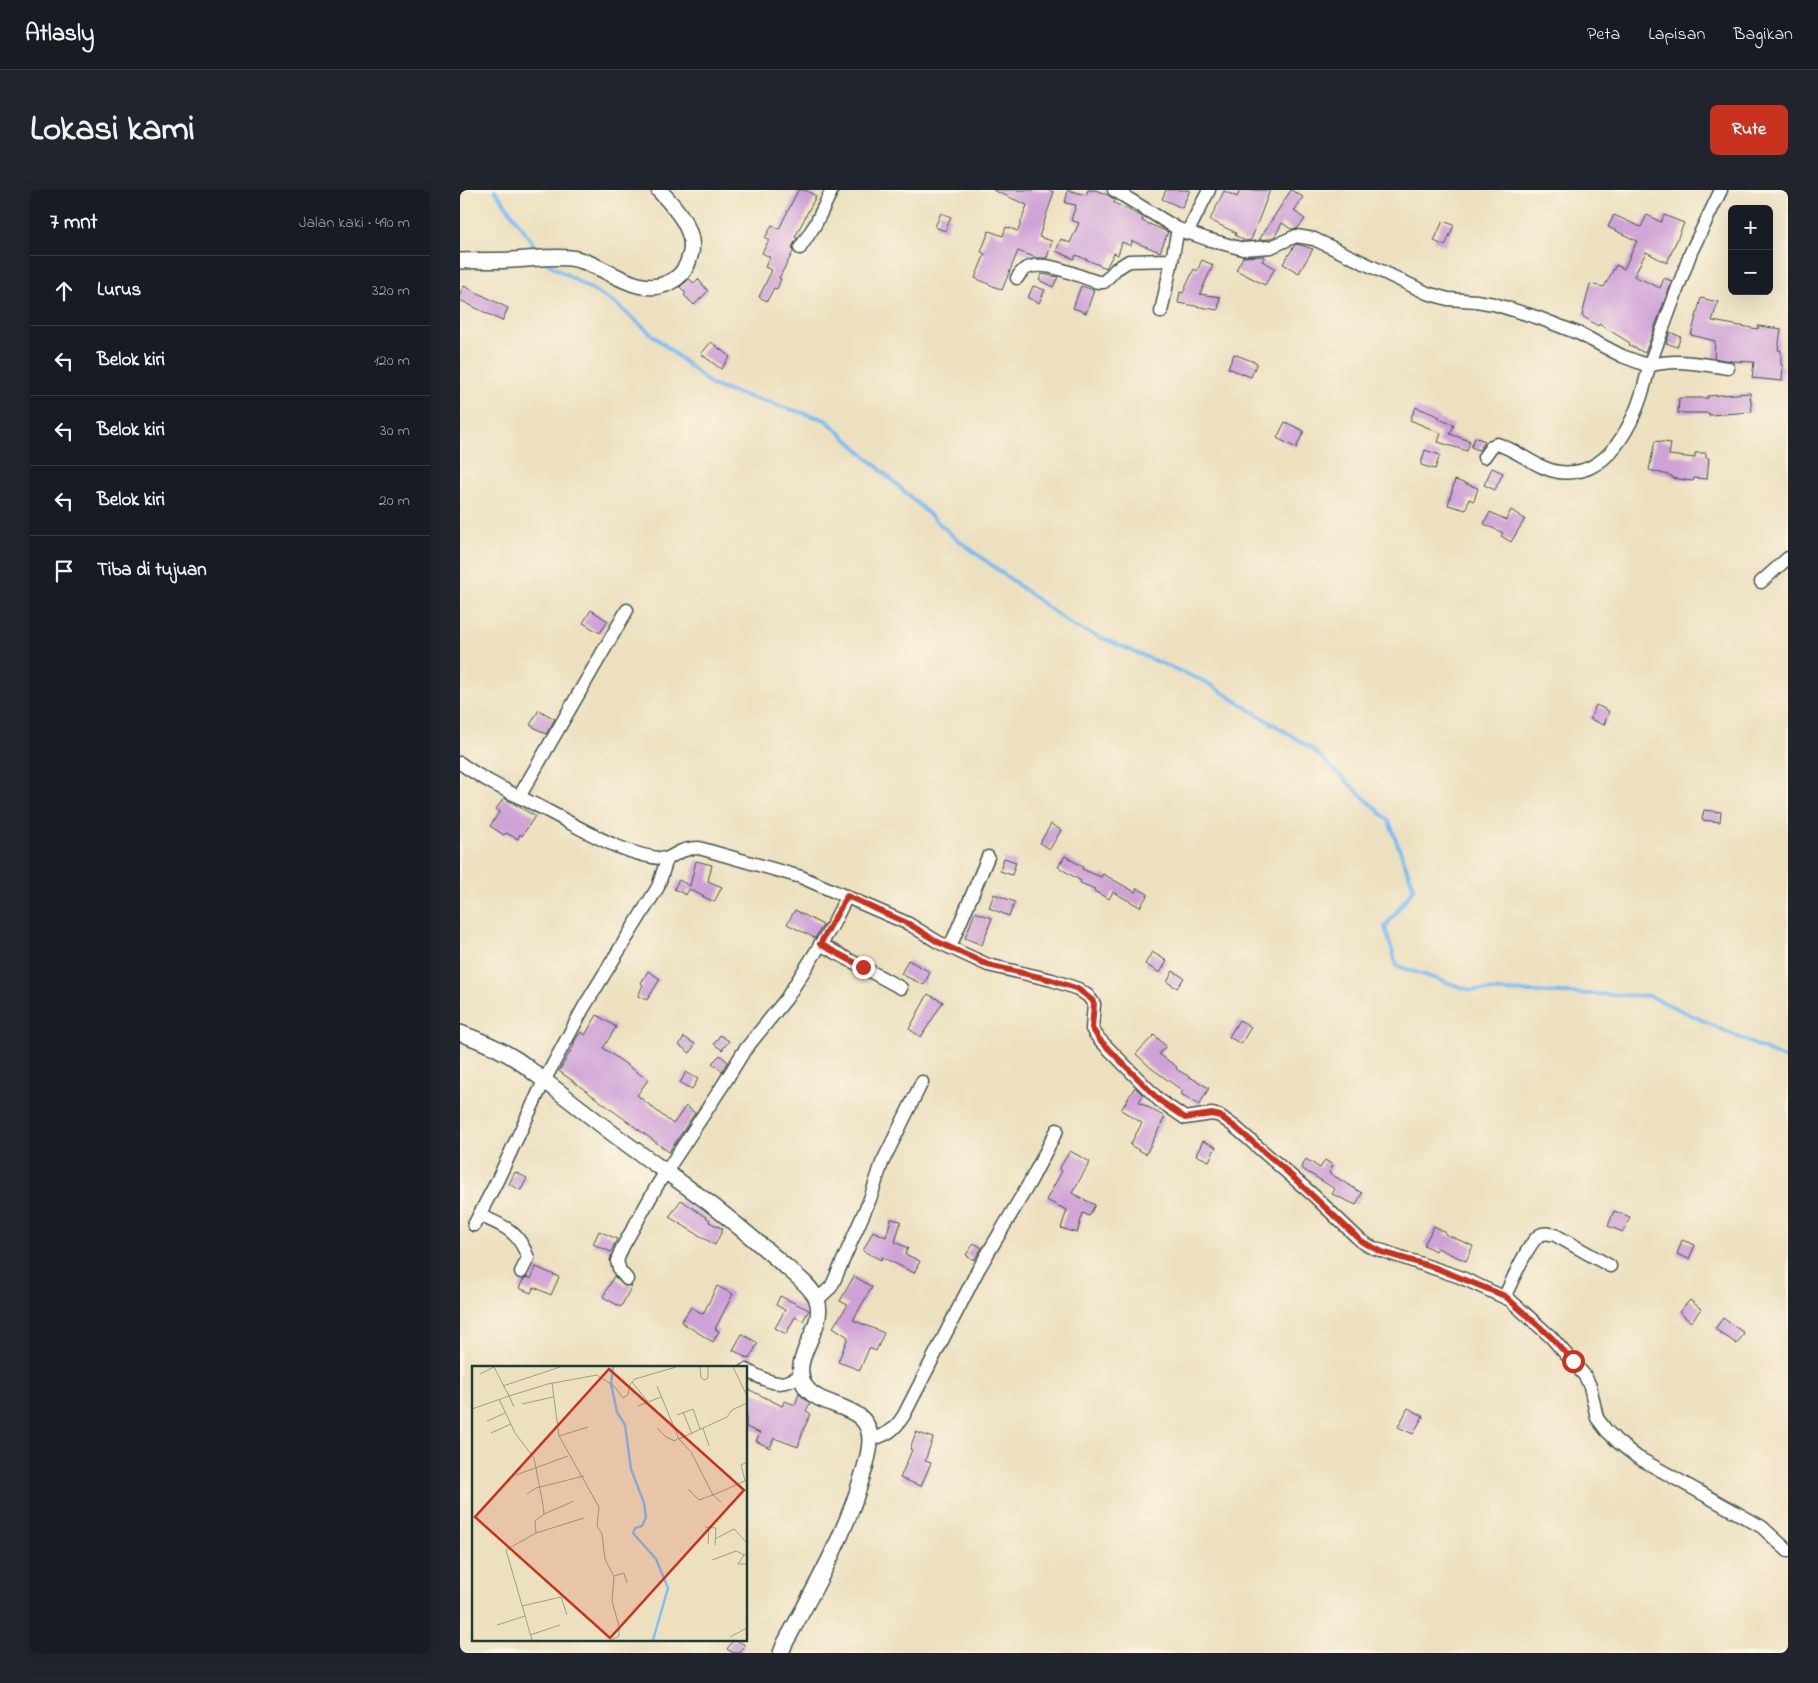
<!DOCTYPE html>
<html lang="id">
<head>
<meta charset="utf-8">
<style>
	body { margin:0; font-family:"Indie Flower",sans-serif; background:#20242c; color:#f1f3f6 }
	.controls { position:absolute; right:15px; top:15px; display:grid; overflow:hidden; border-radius:8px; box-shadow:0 5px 20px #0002 }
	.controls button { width:45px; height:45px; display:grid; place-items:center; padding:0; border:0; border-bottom:1px solid #363941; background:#171b24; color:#f1f3f6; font:25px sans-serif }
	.stop { position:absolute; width:15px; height:15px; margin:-11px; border:4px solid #c8321e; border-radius:50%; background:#fff }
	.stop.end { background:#c8321e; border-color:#fff; box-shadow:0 1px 5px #0008 }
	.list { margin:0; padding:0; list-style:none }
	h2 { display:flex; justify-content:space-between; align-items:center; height:65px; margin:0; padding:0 20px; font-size:21px }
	h2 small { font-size:16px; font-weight:400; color:#9ea1a6 }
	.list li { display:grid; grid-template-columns:32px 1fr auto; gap:15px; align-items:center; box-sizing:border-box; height:70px; padding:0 20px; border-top:1px solid #363941 }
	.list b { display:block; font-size:19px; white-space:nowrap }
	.list em { font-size:16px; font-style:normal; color:#9ea1a6 }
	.icon { flex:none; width:28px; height:28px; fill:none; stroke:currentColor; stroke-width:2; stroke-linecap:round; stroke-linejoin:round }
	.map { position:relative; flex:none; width:1328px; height:1463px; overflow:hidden; border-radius:8px }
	header { display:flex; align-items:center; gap:30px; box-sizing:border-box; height:70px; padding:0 25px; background:#171b24; border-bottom:1px solid #363941 }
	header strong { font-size:24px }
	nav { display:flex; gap:28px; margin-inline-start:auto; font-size:18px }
	.intro { display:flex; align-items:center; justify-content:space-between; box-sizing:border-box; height:120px; padding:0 30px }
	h1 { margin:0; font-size:35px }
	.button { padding:12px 22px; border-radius:8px; background:#c8321e; color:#fff; font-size:18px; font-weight:700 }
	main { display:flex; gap:30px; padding:0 30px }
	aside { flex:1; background:#171b24; border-radius:8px; box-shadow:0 5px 20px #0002 }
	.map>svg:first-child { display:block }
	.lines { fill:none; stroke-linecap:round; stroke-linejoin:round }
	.stream { stroke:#7ebef3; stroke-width:4 }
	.building { fill:#cfa2d7 }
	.minor-casing { stroke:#3e5549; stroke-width:15 }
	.tertiary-casing { stroke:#3e5549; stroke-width:18 }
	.minor { stroke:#fff; stroke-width:12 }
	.tertiary { stroke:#fff; stroke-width:15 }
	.route { stroke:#c8321e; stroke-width:6 }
	.inset-river { fill:none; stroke:#7ebef3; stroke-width:2.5 }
	.inset-road { fill:none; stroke:#9b9f87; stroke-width:1 }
	.view { fill:#c8321e; fill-opacity:0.15; stroke:#c8321e; stroke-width:2.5 }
	.inset-edge { fill:none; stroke:#1f3d34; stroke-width:2.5 }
</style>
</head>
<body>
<header>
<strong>Atlasly</strong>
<nav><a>Peta</a><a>Lapisan</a><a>Bagikan</a></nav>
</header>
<div class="intro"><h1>Lokasi kami</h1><a class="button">Rute</a></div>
<main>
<aside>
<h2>7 mnt<small>Jalan kaki · 490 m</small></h2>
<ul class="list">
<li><svg class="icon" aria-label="ahead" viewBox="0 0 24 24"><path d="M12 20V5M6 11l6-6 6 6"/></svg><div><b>Lurus</b></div><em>320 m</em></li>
<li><svg class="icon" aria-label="left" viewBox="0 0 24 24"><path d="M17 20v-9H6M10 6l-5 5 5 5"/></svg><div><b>Belok kiri</b></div><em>120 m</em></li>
<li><svg class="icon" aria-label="left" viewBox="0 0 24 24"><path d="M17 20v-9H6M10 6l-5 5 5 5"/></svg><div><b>Belok kiri</b></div><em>30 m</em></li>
<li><svg class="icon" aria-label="left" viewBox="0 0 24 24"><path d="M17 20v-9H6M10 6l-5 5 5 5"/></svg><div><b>Belok kiri</b></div><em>20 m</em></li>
<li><svg class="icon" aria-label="arrive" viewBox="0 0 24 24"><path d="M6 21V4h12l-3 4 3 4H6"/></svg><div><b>Tiba di tujuan</b></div></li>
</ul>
</aside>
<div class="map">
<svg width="1328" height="1463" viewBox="0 0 1328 1463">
	<rect width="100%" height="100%" fill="#fcf5e5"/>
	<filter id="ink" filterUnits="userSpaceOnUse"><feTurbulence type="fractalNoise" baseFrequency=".02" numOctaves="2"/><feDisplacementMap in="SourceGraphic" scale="10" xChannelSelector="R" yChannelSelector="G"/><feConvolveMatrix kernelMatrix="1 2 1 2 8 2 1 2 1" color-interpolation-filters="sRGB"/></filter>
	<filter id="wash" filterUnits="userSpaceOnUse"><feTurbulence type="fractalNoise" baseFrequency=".0096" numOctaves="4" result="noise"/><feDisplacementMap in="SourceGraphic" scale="20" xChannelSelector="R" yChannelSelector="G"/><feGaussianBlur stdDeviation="1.12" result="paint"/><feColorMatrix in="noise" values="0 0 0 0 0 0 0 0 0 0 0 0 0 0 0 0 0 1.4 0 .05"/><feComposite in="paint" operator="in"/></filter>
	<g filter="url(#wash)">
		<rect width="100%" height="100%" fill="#ede0bf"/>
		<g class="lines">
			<!-- stream -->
			<g class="stream">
				<path d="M35,0L80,63"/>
				<path d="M87,73L156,114L253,196L366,230L494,347L613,436L746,492L851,558L929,631L954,698L925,737L937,776L1010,800L1190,806L1328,870"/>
			</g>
		</g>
		<g id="blocks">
			<!-- building -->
			<g class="building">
				<path d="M338,0H345L356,6L335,47L337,48L332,57L333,62L319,88L321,89L317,99L314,98L307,111L299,107L312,80L305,77L310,67L302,63L309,50L305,48L312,35L319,39Z"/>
				<path d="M533,0H587L594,2L579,47L592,51L587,68H577L558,61L542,100L515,88L525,64L521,62L529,41L543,46L546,37L558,41L567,15Z"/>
				<path d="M608,0L626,5L628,0H635L648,5L655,10L654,13L683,27L682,31L708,42L700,62L672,51L671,56L662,52L658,65L654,63L646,78L616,65L614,69L596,61L601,49L610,53L619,33L611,30L616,15L605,13Z"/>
				<path d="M706,0H730L722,18L702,9Z"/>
				<path d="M780,0H810L791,50L785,51L775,45L776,43L750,30L764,1L777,7Z"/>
				<path d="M831,0L843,7L834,21L845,29L838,38L831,39L822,33L815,46L809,49L799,50Z"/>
				<path d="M481,23L491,27L485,41L475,37Z"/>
				<path d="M1154,25L1181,37L1187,25L1201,32L1204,25L1224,33L1207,73L1186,62L1174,86L1200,98L1204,88L1212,91L1185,163L1169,155L1170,153L1139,134L1138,136L1122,126L1130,94L1144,97L1156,75L1164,79L1177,51L1148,37Z"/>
				<path d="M983,31L994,35L985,56L974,51Z"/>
				<path d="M837,54L853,59L839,83L823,74L834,56Z"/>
				<path d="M805,66L802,71L815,78L805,95L776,80L783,67Z"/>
				<path d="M742,70L753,75L740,104L760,107L758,120L718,113L720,102L723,103L734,79L737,81Z"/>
				<path d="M582,84L598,87L593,97L579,90Z"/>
				<path d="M229,89L234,93L238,89L248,101L234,115L224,105L226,103L220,97Z"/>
				<path d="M4,96L48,118L42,131L0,110V103Z"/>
				<path d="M573,96L585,100L579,113L568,108Z"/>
				<path d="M621,96L634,100L626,123L613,118Z"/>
				<path d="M1241,108L1258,112L1252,131L1298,139V136L1321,139L1318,160H1321V175L1323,176L1322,191L1292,188L1294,172L1271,171L1254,168L1255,151L1231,145Z"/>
				<path d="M1210,142L1221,147L1217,157L1206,153Z"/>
				<path d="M251,152L270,167L261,179L241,164Z"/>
				<path d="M774,164L797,173L791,187L768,178Z"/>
				<path d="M1290,203L1292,222L1249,225V223H1218L1219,208H1248L1247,206Z"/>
				<path d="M956,217L980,227L979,229L994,235L990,244L1010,251L1007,261L978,252L981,243L950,230Z"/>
				<path d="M825,232L844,241L836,258L817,248Z"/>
				<path d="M1015,247L1025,251L1019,260L1011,257Z"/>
				<path d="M1195,251L1211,253L1209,265L1235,268V263H1246V268H1249L1247,289L1234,288L1233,291L1212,288V286L1189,280Z"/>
				<path d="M965,260L980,265L975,279L961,275Z"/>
				<path d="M1032,278L1043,283L1035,300L1024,295Z"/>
				<path d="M995,290L1018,298L1014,311L1009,309L1006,320L988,315Z"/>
				<path d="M1051,320L1065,329L1051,352L1041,346L1043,343L1024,334L1030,322L1046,330Z"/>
				<path d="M131,420L148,431L140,443L123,433Z"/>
				<path d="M1136,515L1149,521L1144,535L1130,529Z"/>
				<path d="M79,520L95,529L86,544L70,535Z"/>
				<path d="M44,608L75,626L62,646L60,644L58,649L46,643L44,645L30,636L39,622L36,619Z"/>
				<path d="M1244,620L1261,622L1260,632L1242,630Z"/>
				<path d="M591,634L601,640L590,659L580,653Z"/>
				<path d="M605,666L623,677L622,679L641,687L643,684L675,702L677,698L688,704L680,717L653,702L649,709L634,701L635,699L620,693L621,691L598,677Z"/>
				<path d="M544,668L556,672L552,685L540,681Z"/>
				<path d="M236,671L252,675L248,691L262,697L254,712L229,699L226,705L214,699L219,690L230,696Z"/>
				<path d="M534,704L555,712L549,726L529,718Z"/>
				<path d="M335,720L363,735L355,748L327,734Z"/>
				<path d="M515,722L532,728L522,755L505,748Z"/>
				<path d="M692,762L707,771L700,783L685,774Z"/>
				<path d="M448,770L470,782L464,795L441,784Z"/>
				<path d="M188,781L200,789L187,810L178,806L183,795L181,793Z"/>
				<path d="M713,781L724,788L717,798L707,792Z"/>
				<path d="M468,804L483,812L461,847L449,839Z"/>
				<path d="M137,825L156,837L143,858L188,890L177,905L213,934L226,916L235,923L209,962L99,881L113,857L115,850L121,842L125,845Z"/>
				<path d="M779,830L791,837L781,854L769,847Z"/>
				<path d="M260,845L269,851L262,860L254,854Z"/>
				<path d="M694,845L706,856L699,864L717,877L716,879L749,898L739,915L721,904L723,901L691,878L676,864Z"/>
				<path d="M224,847L235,854L230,863L219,855Z"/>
				<path d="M260,865L268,872L262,881L252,873Z"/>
				<path d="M226,882L238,889L232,899L220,893Z"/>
				<path d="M675,897L683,905L679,912L705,927L686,964L670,955L682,933L661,920Z"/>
				<path d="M743,951L756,957L749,971L736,965Z"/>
				<path d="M610,961L630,972L612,1003L635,1015L629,1026L623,1023L617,1043L601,1038L607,1020L586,1010L602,981L599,979Z"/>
				<path d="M846,969L860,978L865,970L873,975L869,983L902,1003L896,1015L872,1004L875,999L841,978Z"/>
				<path d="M55,982L67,988L61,1000L49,994Z"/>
				<path d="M221,1010L250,1030L249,1032L263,1039L255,1055L209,1027Z"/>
				<path d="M1154,1021L1170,1027L1163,1042L1148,1036Z"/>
				<path d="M431,1029L441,1031L435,1052L448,1058L445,1064L460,1071L454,1083L422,1067L421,1070L403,1061L413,1041L426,1047Z"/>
				<path d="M974,1036L985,1042V1044L1013,1056L1006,1071L977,1058L975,1061L964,1055Z"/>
				<path d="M139,1041L157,1049L151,1062L133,1054Z"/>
				<path d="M1222,1050L1235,1055L1229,1069L1217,1064Z"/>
				<path d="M514,1053L522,1058L514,1070L506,1065Z"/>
				<path d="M76,1077L99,1087L91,1105L74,1097L71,1103L59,1098L63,1090L67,1087L71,1089Z"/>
				<path d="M154,1086L164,1096L172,1095L161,1117L143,1107Z"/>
				<path d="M394,1086L412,1097L393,1130L424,1143L416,1161L409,1158L400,1180L378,1172L388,1147L373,1137L388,1115L380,1111Z"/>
				<path d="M257,1096L273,1104L255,1139L259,1141L253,1152L221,1132L231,1117L243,1124Z"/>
				<path d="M320,1106L349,1120L343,1131L335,1127L326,1144L315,1138L325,1120L316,1115Z"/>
				<path d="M1230,1110L1241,1119L1231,1132L1219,1122Z"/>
				<path d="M1263,1128L1284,1143L1277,1154L1255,1139Z"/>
				<path d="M282,1144L298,1153L289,1169L273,1160Z"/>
				<path d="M286,1198L322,1216L325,1211L335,1215L339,1204L350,1213L346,1221L351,1224L344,1238L338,1257L314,1248L310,1258L296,1251L300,1243L286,1237Z"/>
				<path d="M948,1218L963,1226L953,1244L938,1237Z"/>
				<path d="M456,1242L473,1248L465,1271L471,1273L461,1296L440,1288L452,1260L450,1259Z"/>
				<path d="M274,1449L285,1455L280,1463H273L267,1459Z"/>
			</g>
		</g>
	</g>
	<g filter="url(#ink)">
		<use href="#blocks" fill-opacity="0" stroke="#3e5549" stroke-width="1"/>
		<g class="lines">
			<!-- minor casing -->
			<g class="minor-casing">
				<g id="minor">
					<path d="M654,0L718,39L747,49L783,59L811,57L836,46L854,49L967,103L988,109L1016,111L1034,114L1079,128L1120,144L1162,166L1189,176L1231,62L1261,0"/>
					<path d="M727,43L749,0"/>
					<path d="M340,58L355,35L372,0"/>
					<path d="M557,88C559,85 562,81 565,79C583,68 619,87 638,92H644L656,79L669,71L712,70L718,39"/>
					<path d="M701,122L712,70"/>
					<path d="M1024,267L1032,256L1037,254C1058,260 1077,279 1099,282C1155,289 1180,219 1189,176C1215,168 1241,174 1268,178"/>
					<path d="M1301,392L1328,368"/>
					<path d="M0,573C26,592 56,605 84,619C123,639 163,666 207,669C218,662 226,658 239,658L341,687L449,734L478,752L528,775L592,790L618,799L628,806L634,814L632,839L639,849L699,910L725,928L752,924L760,926L775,937L853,1005L901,1051L911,1057L1000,1087L1050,1110L1091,1147L1125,1186L1130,1196L1137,1228L1146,1240L1158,1252L1177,1267L1302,1337L1328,1361"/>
					<path d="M59,607L167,420"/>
					<path d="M360,754L441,798"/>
					<path d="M490,757L528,667"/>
					<path d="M19,1025C44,1036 58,1040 68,1068L61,1082"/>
					<path d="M14,1035L37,991L84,891L124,817L198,697L207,669"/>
					<path d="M167,1089L160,1081L157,1071L162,1058L198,994L263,895L284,861L326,809L371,738L387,706"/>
					<path d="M1045,1106C1051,1093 1069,1051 1080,1045C1085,1042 1090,1044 1095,1045L1150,1076"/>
					<path d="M357,1110L371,1097L374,1091L410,1009L422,973L462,892"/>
					<path d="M286,1180C307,1191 319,1200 341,1185"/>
					<path d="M410,1250C428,1244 434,1241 444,1225L518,1080L570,992L597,940"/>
				</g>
			</g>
			<!-- tertiary casing -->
			<g class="tertiary-casing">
				<g id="tertiary">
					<path d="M0,71C18,70 36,71 53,70C72,69 92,66 110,68C144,72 176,110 210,92C221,87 227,78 230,66C238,42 214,16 199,0"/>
					<path d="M0,843C19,850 37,857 54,868C65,874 74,884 85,891C107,908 130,926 152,943C184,967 217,989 249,1013C273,1031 296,1051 318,1070C329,1080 352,1096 357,1110C367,1138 328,1168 345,1196C360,1220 410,1212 410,1250C410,1262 406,1275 402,1287C385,1346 354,1400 325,1453L321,1463"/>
				</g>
			</g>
			<!-- minor -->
			<use href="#minor" class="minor"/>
			<!-- tertiary -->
			<use href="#tertiary" class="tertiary"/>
		</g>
	</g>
	<g class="lines" filter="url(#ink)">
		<!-- route -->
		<path class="route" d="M403,777L360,754L387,706L449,734L478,752L528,775L592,790L618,799L632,810L634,814L632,838L639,849L699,910L725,928L752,924L760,926L775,937L822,977L901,1051L922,1062L976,1078L1045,1106L1091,1147L1113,1171"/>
	</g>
	<!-- overview -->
	<g transform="translate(12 1176)">
		<rect width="275" height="275" fill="#ede0bf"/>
		<path class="inset-river" d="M141,1L139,18L145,46L153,59L159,103L172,137L174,151L170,160L163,162L161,167L184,193L196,222L181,274"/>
		<path class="inset-road" d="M22,1L37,30L76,18L125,9L142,20L151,32L156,29L158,18L163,13L204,1M228,1L229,12L233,14L236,12V1M261,1L275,30M8,8L22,1M160,16L176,36M80,17L87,70L127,141L125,160L130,168L133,193L142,211L140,235L147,260V270L139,274M31,20L88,1M185,20L207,73L219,86L241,129L273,115L269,99L275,96M27,33L43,67L62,92L71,139L72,148L63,155L64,167L34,184L60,274M50,38L81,31M166,40L189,31M0,43L37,30L42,41M211,46L220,68M205,49L221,43L228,63M15,55L33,47M185,62L194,71L203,75L206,72M231,62L237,80M19,67L39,58M87,70L116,61M207,73L255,51L260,44L275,37M44,109L96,90M216,123L227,134L241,129L249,136M55,128L64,122L112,110M72,148L102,135M233,161L244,162L243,179M64,167L112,152M243,173L262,163L275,177M236,178L237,161M272,189L266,198H275M240,194L264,185L275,190M142,210L152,207L155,217M50,240L89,231L95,249M25,259L53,250M58,269L88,259M258,271L275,262"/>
		<path class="view" d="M137,3L272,124L138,272L3,151Z"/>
		<rect width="275" height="275" class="inset-edge"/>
	</g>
</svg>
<div class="controls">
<button>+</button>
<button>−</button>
</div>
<div class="stop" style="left:1113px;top:1171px"></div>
<div class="stop end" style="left:403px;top:777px"></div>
</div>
</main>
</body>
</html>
